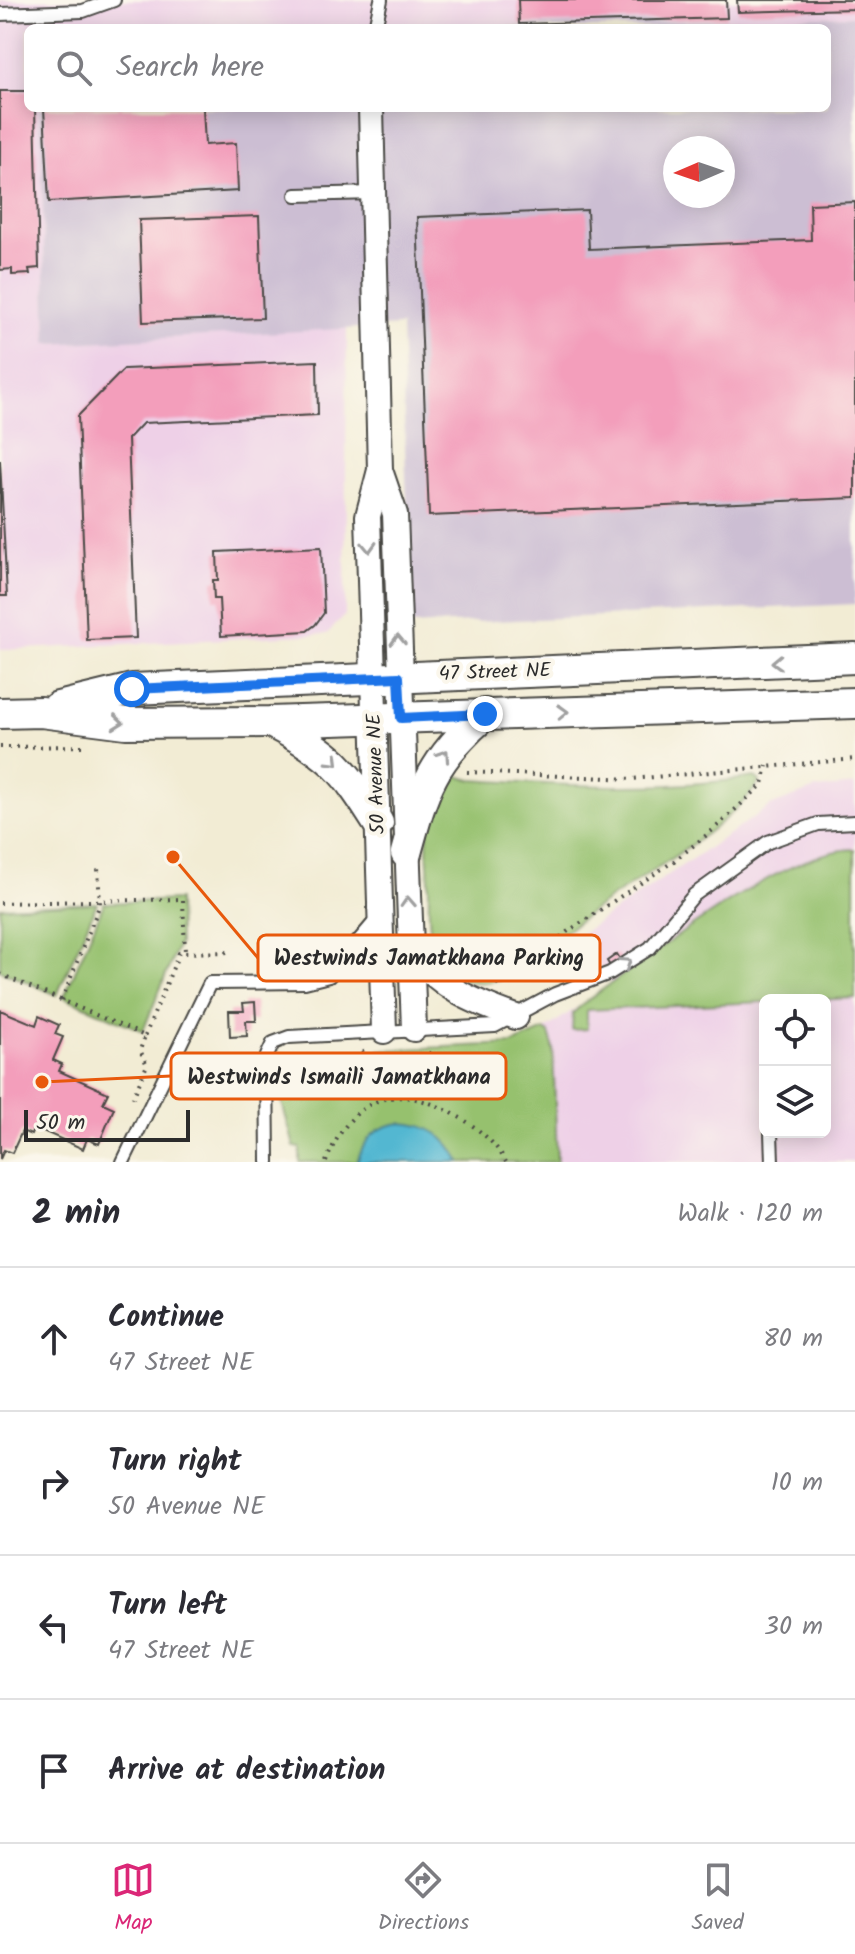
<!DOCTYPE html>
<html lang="en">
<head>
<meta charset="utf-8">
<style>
	body { margin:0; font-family:Kalam,sans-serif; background:#f2f2f3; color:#2b2b33 }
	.controls { position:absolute; right:24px; bottom:24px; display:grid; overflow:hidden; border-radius:12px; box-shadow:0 4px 20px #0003 }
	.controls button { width:72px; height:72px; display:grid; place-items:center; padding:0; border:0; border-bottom:2px solid #e1e1e2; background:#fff; color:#2b2b33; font:40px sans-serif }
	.compass { position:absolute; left:663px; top:136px; width:72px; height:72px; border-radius:50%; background:#fff; box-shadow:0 4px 20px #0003; rotate:268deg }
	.scale { position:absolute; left:24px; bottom:20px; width:166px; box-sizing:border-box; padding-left:8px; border:4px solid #2b2b2b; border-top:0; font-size:22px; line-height:28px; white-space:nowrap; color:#2b2b2b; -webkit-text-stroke:6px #fbf7ec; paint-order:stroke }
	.stop { position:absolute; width:24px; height:24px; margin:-18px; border:6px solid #1a73e8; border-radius:50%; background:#fff }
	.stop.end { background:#1a73e8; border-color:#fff; box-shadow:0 2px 8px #0008 }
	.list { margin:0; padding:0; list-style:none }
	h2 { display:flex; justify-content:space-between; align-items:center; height:104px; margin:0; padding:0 32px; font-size:34px }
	h2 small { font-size:26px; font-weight:400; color:#7c7c81 }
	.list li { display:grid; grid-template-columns:52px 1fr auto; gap:24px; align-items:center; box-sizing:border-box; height:144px; padding:0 32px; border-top:2px solid #e1e1e2 }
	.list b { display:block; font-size:30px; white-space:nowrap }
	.list p { margin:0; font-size:26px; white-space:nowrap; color:#7c7c81 }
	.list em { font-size:26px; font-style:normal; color:#7c7c81 }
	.icon { flex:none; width:44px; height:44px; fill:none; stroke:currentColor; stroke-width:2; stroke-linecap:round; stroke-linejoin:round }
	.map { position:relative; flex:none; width:855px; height:1162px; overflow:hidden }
	.search { position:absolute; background:#fff; box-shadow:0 4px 20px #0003; left:24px; right:24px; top:24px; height:88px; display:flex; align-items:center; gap:20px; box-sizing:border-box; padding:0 28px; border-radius:12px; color:#7c7c81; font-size:30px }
	.sheet { height:680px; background:#fff }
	nav { display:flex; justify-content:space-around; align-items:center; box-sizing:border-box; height:112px; border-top:2px solid #e1e1e2; background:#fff; font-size:22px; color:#7c7c81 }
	nav a { display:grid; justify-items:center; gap:4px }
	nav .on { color:#db2777 }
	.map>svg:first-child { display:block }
	.built { fill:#eed0e7; fill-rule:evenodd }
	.industrial { fill:#ccbed3; fill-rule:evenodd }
	.green { fill:#96c16e; stroke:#60764c; stroke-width:2 }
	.water { fill:#52b7d1; stroke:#3e717e; stroke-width:2 }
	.building { fill:#f39ebb }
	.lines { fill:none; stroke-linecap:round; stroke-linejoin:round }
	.service-casing { stroke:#494844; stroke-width:16 }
	.minor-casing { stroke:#494844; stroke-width:28 }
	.tertiary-casing { stroke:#494844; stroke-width:34 }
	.path { stroke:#494844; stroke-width:4; stroke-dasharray:2 6; stroke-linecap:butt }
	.service { stroke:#fff; stroke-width:12 }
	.minor { stroke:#fff; stroke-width:24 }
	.tertiary { stroke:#fff; stroke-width:30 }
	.oneway { stroke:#a0a0a0 }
	.route { stroke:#1a73e8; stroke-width:10 }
	.labels { text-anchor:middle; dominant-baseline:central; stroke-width:8; stroke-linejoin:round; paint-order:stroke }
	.street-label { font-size:20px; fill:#2b2b2b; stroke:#fbf7ec }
	.leader { fill:none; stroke:#e8590c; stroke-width:3 }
	.callout-dot { fill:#e8590c; stroke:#fbf7ec; stroke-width:3 }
	.callout { fill:#fbf7ec; stroke:#e8590c; stroke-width:3 }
	.callout-label { font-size:22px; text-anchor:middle; font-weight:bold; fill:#2b2b2b }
</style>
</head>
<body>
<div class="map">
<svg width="855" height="1162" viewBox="0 0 855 1162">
	<rect width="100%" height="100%" fill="#fbf7ec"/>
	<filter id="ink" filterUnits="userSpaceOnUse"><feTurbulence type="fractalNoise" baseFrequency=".0125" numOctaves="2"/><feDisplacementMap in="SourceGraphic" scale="16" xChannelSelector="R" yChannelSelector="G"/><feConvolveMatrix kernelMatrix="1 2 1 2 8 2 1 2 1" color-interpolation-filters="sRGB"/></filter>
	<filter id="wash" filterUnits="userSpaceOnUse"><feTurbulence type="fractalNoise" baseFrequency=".006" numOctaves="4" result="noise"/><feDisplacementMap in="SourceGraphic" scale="32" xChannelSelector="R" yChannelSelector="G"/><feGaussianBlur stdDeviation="1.8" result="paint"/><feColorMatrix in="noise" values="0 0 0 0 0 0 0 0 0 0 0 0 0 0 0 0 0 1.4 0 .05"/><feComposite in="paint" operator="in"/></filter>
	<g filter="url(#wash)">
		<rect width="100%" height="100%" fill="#f2ecd4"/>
		<!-- built -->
		<g class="built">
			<path d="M0,0H855V16L427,28H28V108H40L47,344L347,328L345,615L327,634L0,650Z"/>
			<path d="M855,785V1162H313L310,1061L319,1052L512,1044L544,1030L611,984L579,935L772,805L815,789ZM765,1000H825V1132H765Z"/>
		</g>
		<!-- industrial -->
		<path class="industrial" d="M855,16V604L411,625L401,326L47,344L40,108H827V28H441ZM675,148H723V196H675Z"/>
		<!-- green -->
		<g class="green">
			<path d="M453,775L472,780C568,786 660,791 755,777L760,781C730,827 650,871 605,902C573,924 544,949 513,973C483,991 445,983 434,947C427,926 429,901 429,880C428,860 425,838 430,818C435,803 444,788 453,775Z"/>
			<path d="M855,849V998L587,1010V1029L572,1030L573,1013L585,1002C647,959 784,849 855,849Z"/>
			<path d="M178,900L179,943L143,1031L64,997L104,903Z"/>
			<path d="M97,903L57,995L0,970V907Z"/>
			<path d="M544,1030L549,1033L553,1046L557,1162H300V1148L294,1147C285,1105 264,1081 310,1053L512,1044Z"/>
		</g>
		<!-- water -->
		<path class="water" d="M401,1123C429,1124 448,1136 460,1162H357C364,1139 376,1126 401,1123Z"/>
		<g id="blocks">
			<!-- building -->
			<g class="building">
				<path d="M518,0H726L727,18L519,24Z"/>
				<path d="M737,0H855V9L738,12Z"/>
				<path d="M0,91H28V108H35L39,268L29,269L30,274L12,275V269L0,270Z"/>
				<path d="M44,108H203L205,145L236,143L238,191L49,202Z"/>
				<path d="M855,202V498L429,516L417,217L587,210L589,249L811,240L810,204Z"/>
				<path d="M259,216L263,318L143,322L139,220Z"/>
				<path d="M317,361L318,415L143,423L128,439L136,638L87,640L78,416L124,369Z"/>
				<path d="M0,460L7,596H0Z"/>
				<path d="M321,547L324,613L315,625L307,631L221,636L219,599H214L213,580H218L217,552Z"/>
				<path d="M617,954L620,959L610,966L607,961Z"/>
				<path d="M255,1002L256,1021H246L247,1036L230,1037L229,1011H244L243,1003Z"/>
				<path d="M0,1010L36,1025L39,1016L59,1025L55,1034L63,1037L53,1060L62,1064L59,1071L108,1093L103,1103L114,1108L99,1144L87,1139L83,1149L34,1127L31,1135L22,1131L12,1153L4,1150L0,1159Z"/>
			</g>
		</g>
	</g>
	<g filter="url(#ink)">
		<use href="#blocks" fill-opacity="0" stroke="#494844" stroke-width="2"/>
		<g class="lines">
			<!-- service casing -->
			<g class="service-casing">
				<g id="service">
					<path d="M0,14L83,11L114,0"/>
					<path d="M375,28L381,0"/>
					<path d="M296,195L374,193"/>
					<path d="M771,1132L772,1162"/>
					<path d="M123,1162L210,983L305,982L329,976L377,919"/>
					<path d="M268,1162L267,1056L273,1043L289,1037L495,1026L555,994L610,973L650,948L694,895L768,842L818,824L855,822"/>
				</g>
			</g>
			<!-- minor casing -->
			<g class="minor-casing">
				<g id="minor">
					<path d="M371,108L380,470L395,514L414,1029"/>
					<path d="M380,470L368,516L384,1031"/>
					<path d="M411,952C445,990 469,1000 516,1017"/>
				</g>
			</g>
			<!-- tertiary casing -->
			<g class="tertiary-casing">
				<g id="tertiary">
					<path d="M58,707L132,689L855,658"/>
					<path d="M0,713L41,712L126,723L269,722L855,703"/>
					<path d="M274,724C332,754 344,769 378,823"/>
					<path d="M406,853C424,787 432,760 485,714"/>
				</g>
			</g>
			<!-- path -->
			<g class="path">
				<path d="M0,747L87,746"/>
				<path d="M467,772L632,779L855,759"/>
				<path d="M0,903L183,899L185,953"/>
				<path d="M0,974L145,1036L140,1050L147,1065L133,1098"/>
				<path d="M496,984L515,975L567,932L674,861L714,829L763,784L767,766"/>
				<path d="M62,1000L100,904L98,868"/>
				<path d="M145,1036L179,953L233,952"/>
				<path d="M362,1051C384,1080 414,1076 434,1048"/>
				<path d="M326,1162C352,1096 396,1080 457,1116C476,1126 496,1143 506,1162"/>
			</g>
			<!-- service -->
			<use href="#service" class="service"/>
			<!-- minor -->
			<use href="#minor" class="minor"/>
			<!-- tertiary -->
			<use href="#tertiary" class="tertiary"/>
		</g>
		<!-- one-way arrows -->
		<defs><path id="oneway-chevron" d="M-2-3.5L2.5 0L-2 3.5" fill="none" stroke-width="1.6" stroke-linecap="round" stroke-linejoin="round" transform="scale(2)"/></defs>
		<g class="oneway">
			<use href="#oneway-chevron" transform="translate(369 547) rotate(88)"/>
			<use href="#oneway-chevron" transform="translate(398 640) rotate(-92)"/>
			<use href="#oneway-chevron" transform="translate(777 662) rotate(178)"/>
			<use href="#oneway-chevron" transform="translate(563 712) rotate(-2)"/>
			<use href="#oneway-chevron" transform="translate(118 722) rotate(6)"/>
			<use href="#oneway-chevron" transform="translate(444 755) rotate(-56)"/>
			<use href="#oneway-chevron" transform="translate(334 761) rotate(45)"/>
			<use href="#oneway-chevron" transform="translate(408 902) rotate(-93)"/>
			<use href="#oneway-chevron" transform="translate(626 963) rotate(-33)"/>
		</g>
	</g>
	<g class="lines" filter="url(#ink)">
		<!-- route -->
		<path class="route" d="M132,689L399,677L401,718L485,714"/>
	</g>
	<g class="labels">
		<!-- street labels -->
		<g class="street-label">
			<text transform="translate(495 673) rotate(-2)">47 Street NE</text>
			<text transform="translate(377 774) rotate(-92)">50 Avenue NE</text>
		</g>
	</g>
	<!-- callouts -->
	<path class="leader" d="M173 857L258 958M42 1082L171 1076"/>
	<g class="callout-dot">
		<circle cx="173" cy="857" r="8"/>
		<circle cx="42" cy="1082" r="8"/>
	</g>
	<g class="callout">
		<rect x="258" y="935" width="342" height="46" rx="8"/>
		<rect x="171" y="1053" width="335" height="46" rx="8"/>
	</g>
	<g class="callout-label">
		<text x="429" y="965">Westwinds Jamatkhana Parking</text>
		<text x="339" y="1084">Westwinds Ismaili Jamatkhana</text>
	</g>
</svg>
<div class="controls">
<button><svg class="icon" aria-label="locate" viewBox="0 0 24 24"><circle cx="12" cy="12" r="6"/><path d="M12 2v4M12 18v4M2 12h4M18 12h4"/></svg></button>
<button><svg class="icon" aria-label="layers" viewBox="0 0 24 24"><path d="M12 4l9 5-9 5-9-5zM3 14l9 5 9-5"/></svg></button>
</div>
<svg class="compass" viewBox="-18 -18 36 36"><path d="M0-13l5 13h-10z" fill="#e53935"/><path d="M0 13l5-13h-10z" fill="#7c7c81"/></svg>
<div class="scale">50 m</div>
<div class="stop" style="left:132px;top:689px"></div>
<div class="stop end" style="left:485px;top:714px"></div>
<div class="search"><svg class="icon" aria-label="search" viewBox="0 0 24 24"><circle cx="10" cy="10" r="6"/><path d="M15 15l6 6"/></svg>Search here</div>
</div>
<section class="sheet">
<h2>2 min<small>Walk · 120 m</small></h2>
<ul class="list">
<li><svg class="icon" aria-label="ahead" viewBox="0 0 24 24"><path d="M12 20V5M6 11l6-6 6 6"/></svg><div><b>Continue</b><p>47 Street NE</p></div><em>80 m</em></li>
<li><svg class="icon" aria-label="right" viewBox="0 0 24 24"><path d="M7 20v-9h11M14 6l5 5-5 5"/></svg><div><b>Turn right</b><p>50 Avenue NE</p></div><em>10 m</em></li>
<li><svg class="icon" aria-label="left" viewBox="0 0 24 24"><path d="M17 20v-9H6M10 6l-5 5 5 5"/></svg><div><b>Turn left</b><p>47 Street NE</p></div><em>30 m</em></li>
<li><svg class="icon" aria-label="arrive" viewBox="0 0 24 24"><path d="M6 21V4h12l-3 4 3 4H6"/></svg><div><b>Arrive at destination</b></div></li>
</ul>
</section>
<nav>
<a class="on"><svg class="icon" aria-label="map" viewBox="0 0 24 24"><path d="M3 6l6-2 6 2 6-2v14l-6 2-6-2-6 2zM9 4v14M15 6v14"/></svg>Map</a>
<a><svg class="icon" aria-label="directions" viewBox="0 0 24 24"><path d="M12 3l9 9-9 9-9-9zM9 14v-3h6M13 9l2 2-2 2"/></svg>Directions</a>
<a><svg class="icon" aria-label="saved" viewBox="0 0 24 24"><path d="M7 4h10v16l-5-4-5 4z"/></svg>Saved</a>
</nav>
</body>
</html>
